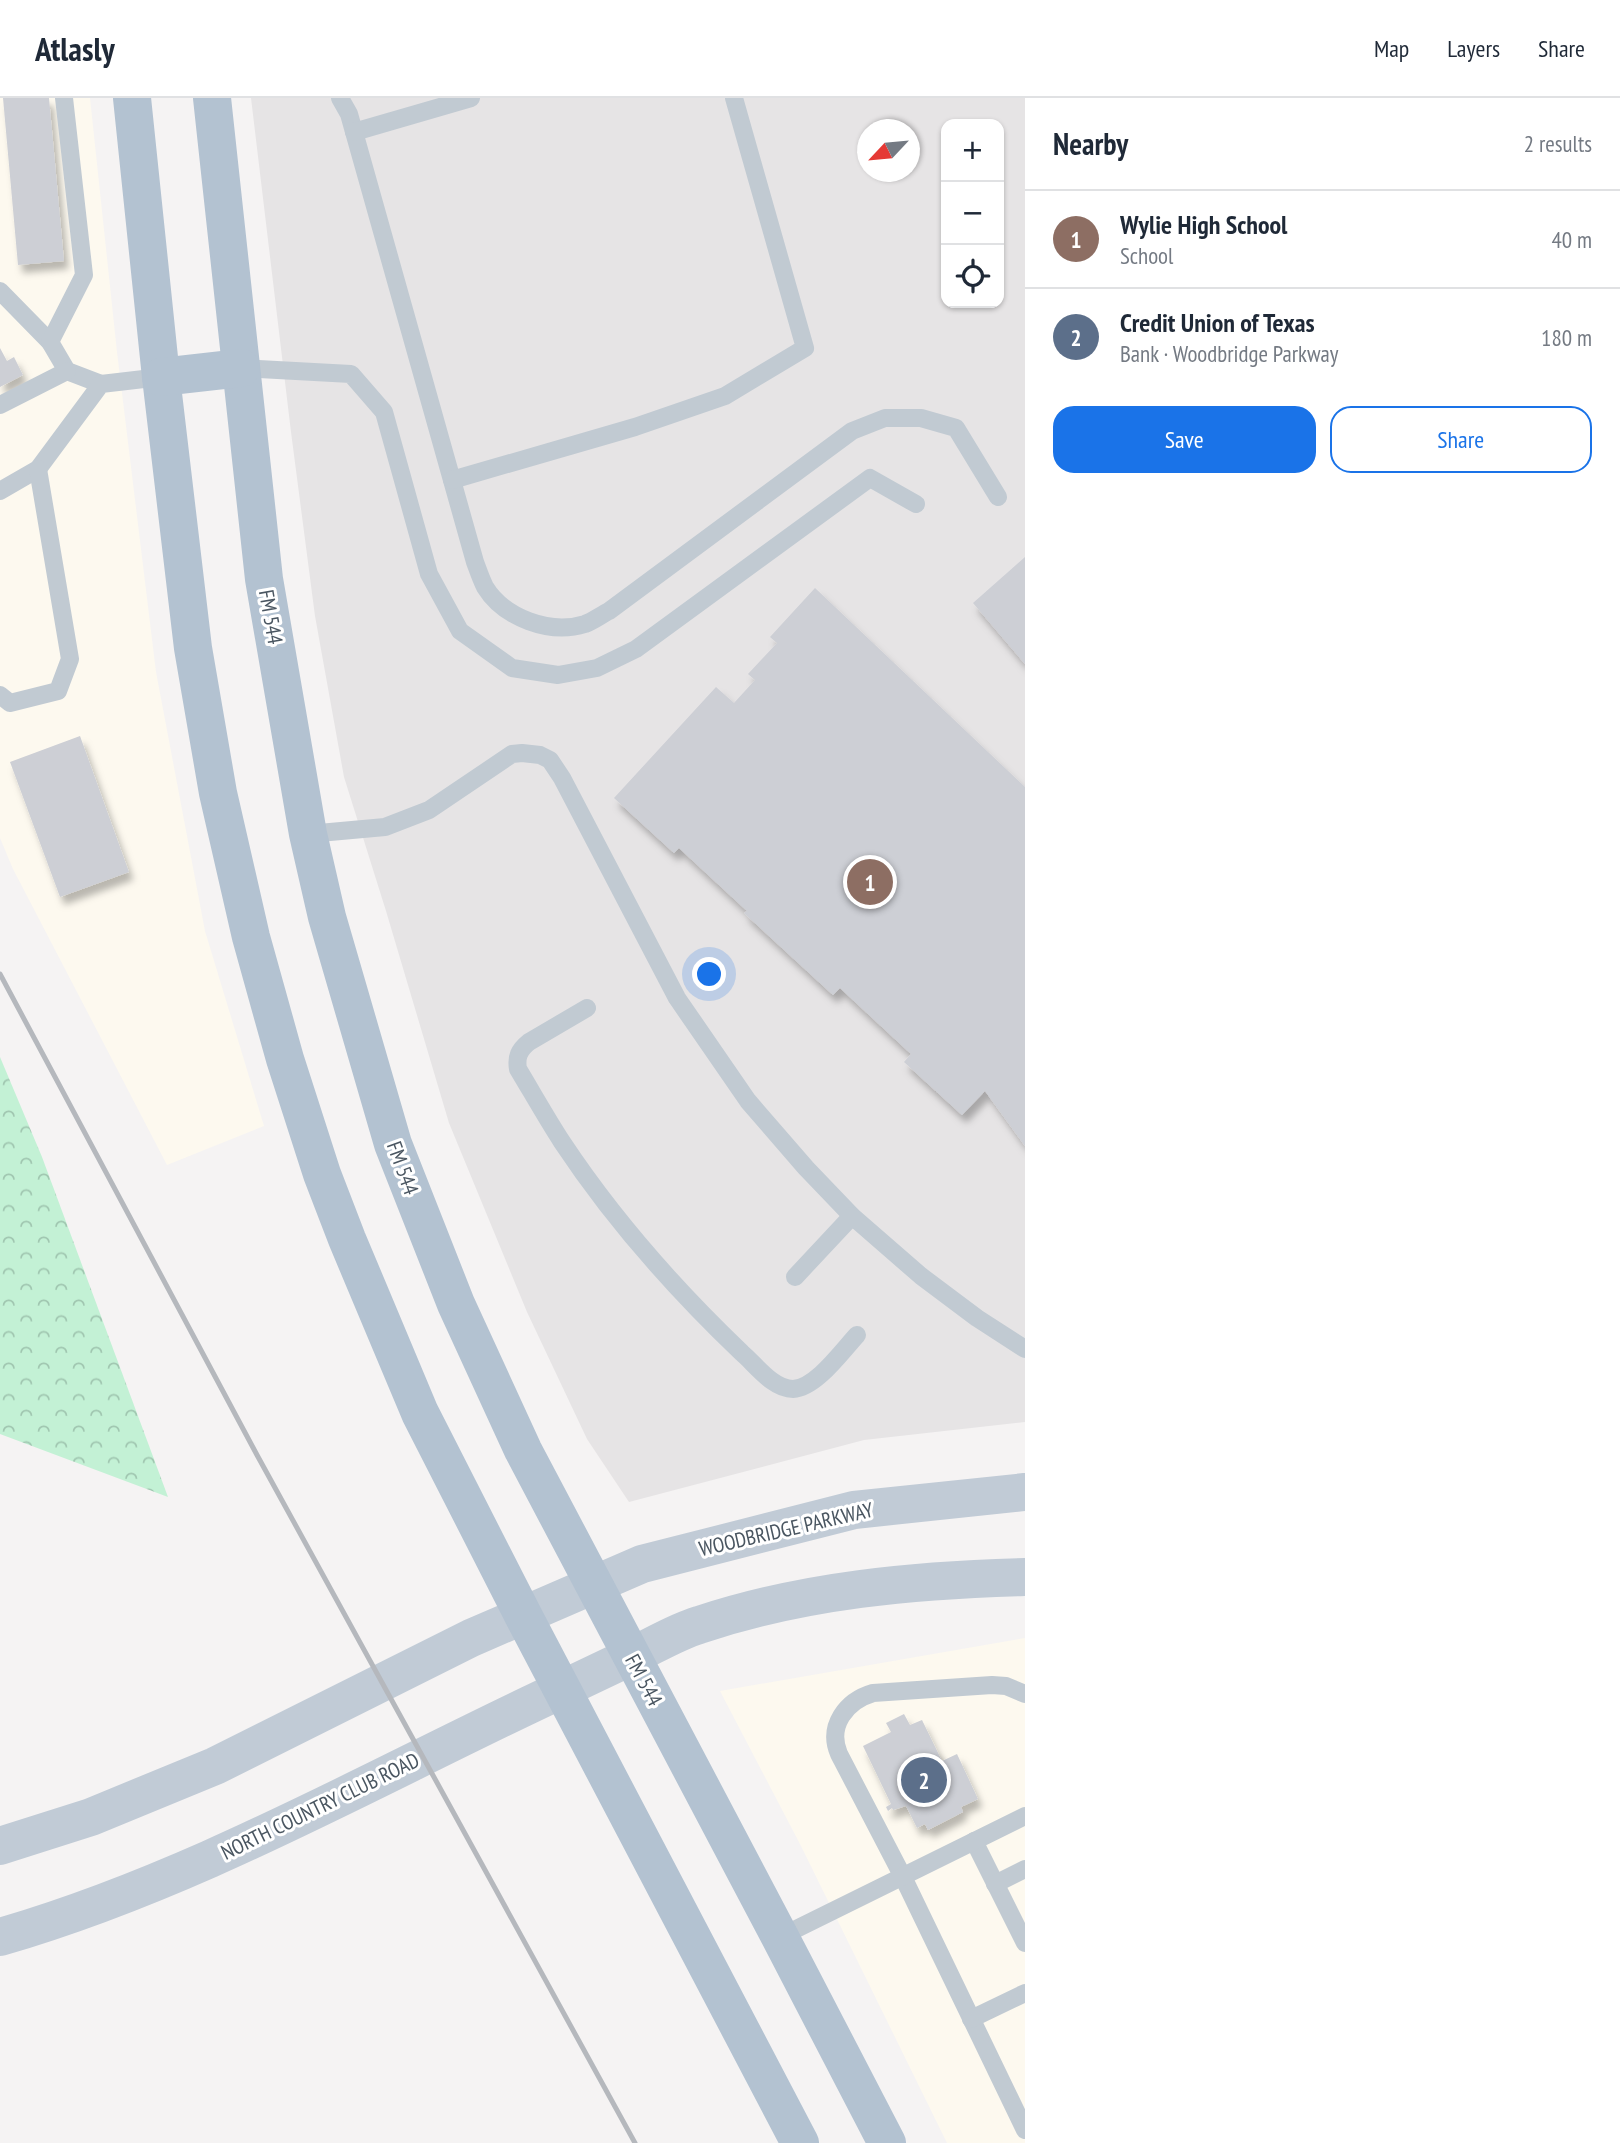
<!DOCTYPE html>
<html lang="en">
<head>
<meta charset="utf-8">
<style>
	body { margin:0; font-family:"PT Sans Narrow",sans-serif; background:#f2f2f3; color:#1f2937 }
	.controls { position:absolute; right:21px; top:21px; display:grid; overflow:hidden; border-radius:14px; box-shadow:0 2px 5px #0004 }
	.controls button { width:63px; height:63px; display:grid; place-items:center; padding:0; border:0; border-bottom:2px solid #e0e1e3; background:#fff; color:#1f2937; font:35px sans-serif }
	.compass { position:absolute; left:857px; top:21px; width:63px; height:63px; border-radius:50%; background:#fff; box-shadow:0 2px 5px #0004; rotate:244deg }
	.you { position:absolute; left:710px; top:877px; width:24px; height:24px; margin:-18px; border:5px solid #fff; border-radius:50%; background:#1a73e8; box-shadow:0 0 0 10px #1a73e833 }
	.badge { display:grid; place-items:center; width:46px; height:46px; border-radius:50%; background:#1a73e8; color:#fff; font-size:23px; font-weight:700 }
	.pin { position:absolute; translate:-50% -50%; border:4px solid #fff; box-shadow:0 2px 7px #0006 }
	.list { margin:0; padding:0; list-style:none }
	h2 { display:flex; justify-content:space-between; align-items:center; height:91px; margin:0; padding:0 28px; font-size:30px }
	h2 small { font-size:23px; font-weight:400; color:#747a83 }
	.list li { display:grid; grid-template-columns:46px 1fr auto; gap:21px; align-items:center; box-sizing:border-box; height:98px; padding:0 28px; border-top:2px solid #e0e1e3 }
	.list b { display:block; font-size:26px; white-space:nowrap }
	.list p { margin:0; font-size:23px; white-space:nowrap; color:#747a83 }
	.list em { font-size:23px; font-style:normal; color:#747a83 }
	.actions { display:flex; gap:14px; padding:21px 28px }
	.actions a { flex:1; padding:16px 0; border:2px solid #1a73e8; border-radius:21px; text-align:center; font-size:24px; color:#1a73e8 }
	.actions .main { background:#1a73e8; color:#fff }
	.icon { flex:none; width:38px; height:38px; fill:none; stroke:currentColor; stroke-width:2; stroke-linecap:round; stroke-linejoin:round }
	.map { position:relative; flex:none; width:1025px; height:2045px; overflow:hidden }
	header { display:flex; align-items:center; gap:42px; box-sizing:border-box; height:98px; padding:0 35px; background:#fff; border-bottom:2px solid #e0e1e3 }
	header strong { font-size:33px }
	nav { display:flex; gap:38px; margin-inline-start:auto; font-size:24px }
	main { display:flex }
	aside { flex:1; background:#fff }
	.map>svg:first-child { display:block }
	.commercial { fill:#fdf9ef }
	.education { fill:#e6e4e5; fill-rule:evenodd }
	.forest { fill:url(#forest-crowns) }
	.building { fill:#cdcfd5; filter:url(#shadow) }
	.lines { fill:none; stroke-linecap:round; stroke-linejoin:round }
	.lane { stroke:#c1cad2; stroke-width:18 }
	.secondary { stroke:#c1cbd6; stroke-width:38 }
	.primary { stroke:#b3c2d1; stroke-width:38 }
	.rail { stroke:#b5b8bd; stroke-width:5 }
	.labels { text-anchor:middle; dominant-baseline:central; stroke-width:6; stroke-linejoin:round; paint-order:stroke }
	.street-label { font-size:21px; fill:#4a5661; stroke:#fff }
</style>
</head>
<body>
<header>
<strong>Atlasly</strong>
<nav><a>Map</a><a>Layers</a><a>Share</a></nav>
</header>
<main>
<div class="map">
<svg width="1025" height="2045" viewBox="0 0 1025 2045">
	<defs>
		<pattern id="forest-crowns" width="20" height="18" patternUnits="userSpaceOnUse" patternTransform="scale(1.75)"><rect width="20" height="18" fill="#c3f1d5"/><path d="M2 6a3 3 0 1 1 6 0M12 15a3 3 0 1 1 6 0" fill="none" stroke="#a0c6b0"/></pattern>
		<filter id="shadow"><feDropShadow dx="4.5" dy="8" stdDeviation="3.5" flood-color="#0004"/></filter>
	</defs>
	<rect width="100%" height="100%" fill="#f5f3f3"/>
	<!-- commercial -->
	<g class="commercial">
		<path d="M0,0H90L117,254L156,574L205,833L264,1028L167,1067L13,771L0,740Z"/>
		<path d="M1025,1540V2045H947L801,1748L720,1593Z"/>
	</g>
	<!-- education -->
	<path class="education" d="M251,0H1025V1324L864,1342L629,1404L587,1341L527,1214L449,1025L386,813L344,679L315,518L291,334ZM946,26H999V205H946ZM867,32H909V74H867Z"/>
	<!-- forest -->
	<path class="forest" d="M0,959L42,1059L168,1399L0,1336Z"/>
	<!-- building -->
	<g class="building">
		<path d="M3,0H49L64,163L18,167Z"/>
		<path d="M0,250L7,263L14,259L23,277L0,289Z"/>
		<path d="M1025,459V566L973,505Z"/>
		<path d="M815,490L1025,689V1048L985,993L962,1017L904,964L911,956L840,890L833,897L744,815L747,813L679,750L674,755L614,700L716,589L734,605L755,582L748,576L777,545L770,539Z"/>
		<path d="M80,638L129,774L60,799L10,664Z"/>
		<path d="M904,1616L910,1627L922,1622L942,1663L957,1656L978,1701L961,1709L963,1714L928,1732L925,1726L917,1730L906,1708L893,1712L892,1710L888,1713L886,1709L891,1706L863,1648L891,1634L886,1625Z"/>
	</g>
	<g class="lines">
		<!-- lane -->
		<g class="lane">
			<path d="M340,0L349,16L475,464C478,472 481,481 485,489C504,520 550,537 585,526C593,523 601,517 609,513L852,333L885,320H921L956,330L998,399"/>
			<path d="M354,34L471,0"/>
			<path d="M0,193L50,244L67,273L101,286"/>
			<path d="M50,244L84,177L64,0"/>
			<path d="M241,270L351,276L384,314L429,476L460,533L512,570L558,577L597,570L636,551L870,380L916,406"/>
			<path d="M0,307L67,273"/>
			<path d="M452,382L635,329L725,298L805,250L734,0"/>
			<path d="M0,393L38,371L101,286L161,279"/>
			<path d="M0,597L10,605L58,593L70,561L38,371"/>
			<path d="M308,736L385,729L429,712L512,656L522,655L540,657L550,662L562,680L677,900L748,1003L806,1070L852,1118L921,1178L977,1220L1025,1251"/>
			<path d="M587,910L529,944C519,952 516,959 518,971C533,996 547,1021 562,1044C613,1121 676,1192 742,1255C756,1267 773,1291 793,1291C816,1290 842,1253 857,1237"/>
			<path d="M795,1179L852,1118"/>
			<path d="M1025,1596L1006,1588L992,1587L873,1595C846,1603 827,1628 839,1656L903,1779L1025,2032"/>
			<path d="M974,1743L1025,1845"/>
			<path d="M995,1786L1025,1771"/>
			<path d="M780,1839L1025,1718"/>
			<path d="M971,1921L1025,1895"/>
		</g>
		<!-- secondary -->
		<g class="secondary">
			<path d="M0,1748L91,1719L215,1668L471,1540L642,1466L854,1412L1025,1394"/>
			<path d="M0,1839C186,1785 355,1690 529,1607C564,1590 599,1574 634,1557C655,1547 676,1534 699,1527C804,1492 915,1482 1025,1479"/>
		</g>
		<!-- primary -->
		<g class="primary">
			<path d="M132,0L161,279L193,550L218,695L251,839L285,961L322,1076L347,1141L420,1315L524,1519L800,2045"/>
			<path d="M212,0L264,481L308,736L327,819L393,1046L456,1206L523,1352L780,1839L887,2045"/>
			<path d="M161,279L241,270"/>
		</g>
		<!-- rail -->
		<path class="rail" d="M0,876L257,1357L635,2045"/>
	</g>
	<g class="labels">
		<!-- street labels -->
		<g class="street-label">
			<text transform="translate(271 519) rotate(80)">FM 544</text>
			<text transform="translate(403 1070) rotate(70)">FM 544</text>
			<text transform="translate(786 1431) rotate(-13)">WOODBRIDGE PARKWAY</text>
			<text transform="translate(644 1582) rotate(62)">FM 544</text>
			<text transform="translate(320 1708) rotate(-26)">NORTH COUNTRY CLUB ROAD</text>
		</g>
	</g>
</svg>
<div class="controls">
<button>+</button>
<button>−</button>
<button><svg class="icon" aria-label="locate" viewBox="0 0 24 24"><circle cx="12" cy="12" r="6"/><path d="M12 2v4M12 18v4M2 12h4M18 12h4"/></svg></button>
</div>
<svg class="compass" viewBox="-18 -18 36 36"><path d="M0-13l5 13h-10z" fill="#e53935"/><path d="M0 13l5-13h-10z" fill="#747a83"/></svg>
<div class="you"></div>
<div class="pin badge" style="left:870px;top:784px;background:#8d6e63">1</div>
<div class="pin badge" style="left:924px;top:1682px;background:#5c6f8a">2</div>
</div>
<aside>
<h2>Nearby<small>2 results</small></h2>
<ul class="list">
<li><span class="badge" style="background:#8d6e63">1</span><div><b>Wylie High School</b><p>School</p></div><em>40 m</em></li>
<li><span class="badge" style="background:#5c6f8a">2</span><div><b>Credit Union of Texas</b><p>Bank · Woodbridge Parkway</p></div><em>180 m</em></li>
</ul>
<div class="actions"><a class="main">Save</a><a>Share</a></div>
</aside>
</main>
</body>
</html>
